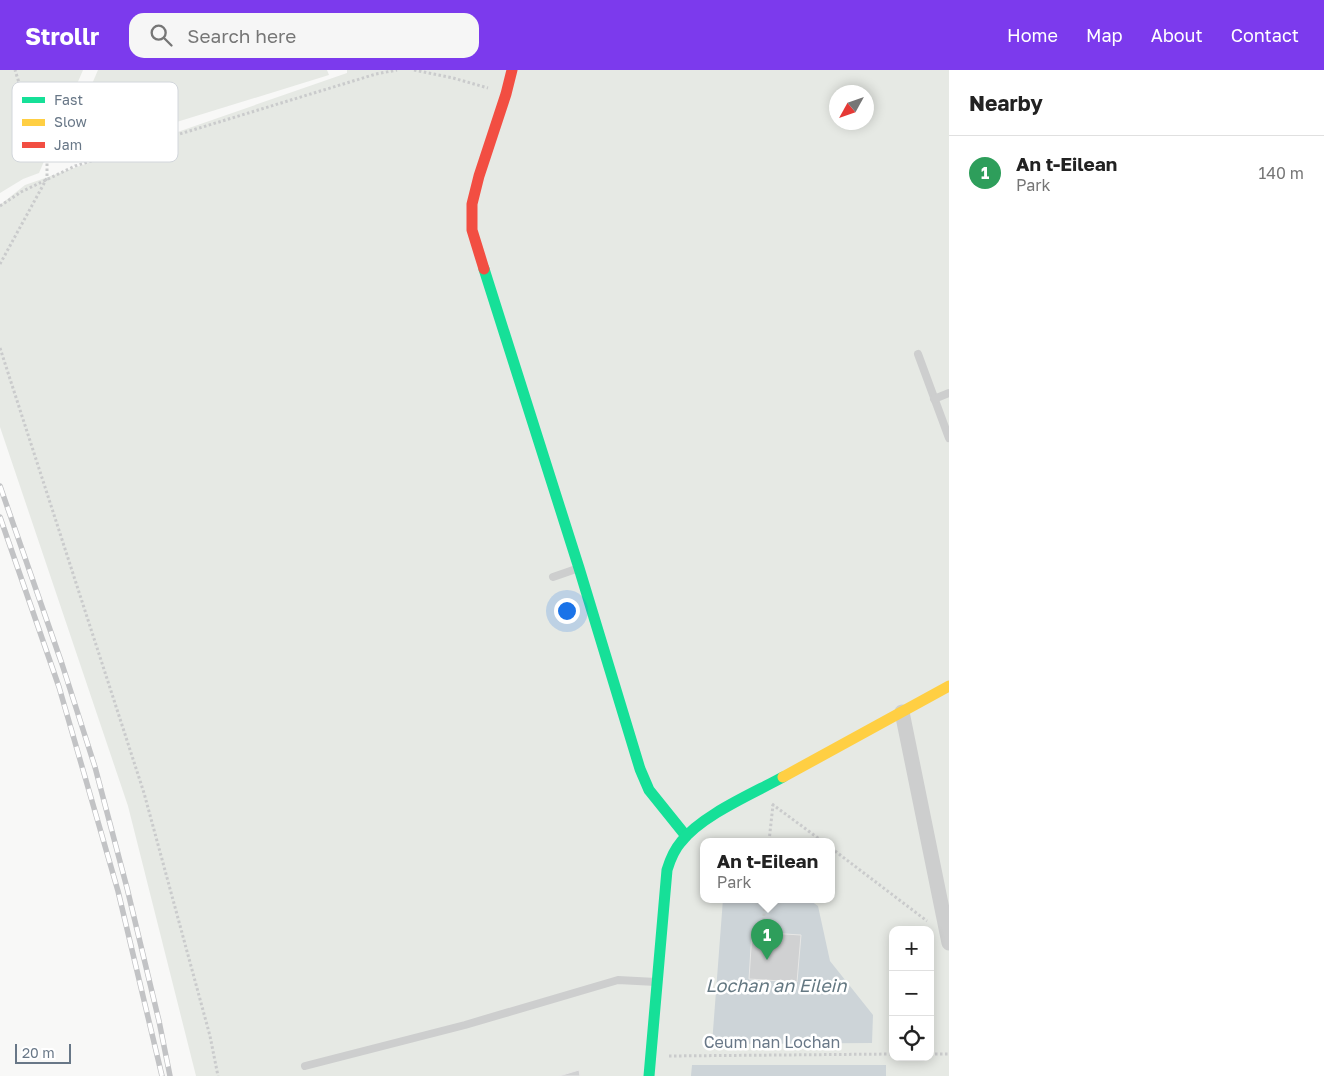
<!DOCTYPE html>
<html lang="en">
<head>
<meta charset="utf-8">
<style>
	body { margin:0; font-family:"Golos Text",sans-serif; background:#f6f6f6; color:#222 }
	.controls { position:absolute; right:15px; bottom:15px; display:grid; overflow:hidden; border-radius:10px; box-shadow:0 2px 12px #0003 }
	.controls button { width:45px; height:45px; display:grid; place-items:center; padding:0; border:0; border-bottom:1px solid #e0e0e0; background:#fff; color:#222; font:25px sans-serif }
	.compass { position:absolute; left:829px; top:15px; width:45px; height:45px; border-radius:50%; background:#fff; box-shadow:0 2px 12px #0003; rotate:230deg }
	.scale { position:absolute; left:15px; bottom:12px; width:56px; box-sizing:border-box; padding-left:5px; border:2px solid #687787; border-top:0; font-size:14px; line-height:18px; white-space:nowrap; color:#687787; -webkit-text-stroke:4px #fff; paint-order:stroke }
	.you { position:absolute; left:566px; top:540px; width:18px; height:18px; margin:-12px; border:4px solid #fff; border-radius:50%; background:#1a73e8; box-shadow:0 0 0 8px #1a73e833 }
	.badge { display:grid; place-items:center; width:32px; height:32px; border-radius:50%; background:#7c3aed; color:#fff; font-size:16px; font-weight:700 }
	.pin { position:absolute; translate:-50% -41px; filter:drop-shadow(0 1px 2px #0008) }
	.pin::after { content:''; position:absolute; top:26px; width:18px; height:15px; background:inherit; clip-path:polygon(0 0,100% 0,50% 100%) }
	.popup { position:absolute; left:700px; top:768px; width:135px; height:65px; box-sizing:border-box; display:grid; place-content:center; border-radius:10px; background:#fff; filter:drop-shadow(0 1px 4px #0005); font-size:16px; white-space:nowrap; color:#767676 }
	.popup b { font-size:19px; color:#222 }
	.popup::after { content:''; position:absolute; left:50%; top:100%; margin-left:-10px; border:10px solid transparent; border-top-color:#fff }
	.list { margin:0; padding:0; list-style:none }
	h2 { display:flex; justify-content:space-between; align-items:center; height:65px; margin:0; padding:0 20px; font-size:21px }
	h2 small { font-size:16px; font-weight:400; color:#767676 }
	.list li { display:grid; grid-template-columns:32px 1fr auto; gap:15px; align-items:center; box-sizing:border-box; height:75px; padding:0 20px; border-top:1px solid #e0e0e0 }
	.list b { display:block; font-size:19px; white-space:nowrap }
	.list p { margin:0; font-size:16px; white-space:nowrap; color:#767676 }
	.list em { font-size:16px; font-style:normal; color:#767676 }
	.icon { flex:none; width:28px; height:28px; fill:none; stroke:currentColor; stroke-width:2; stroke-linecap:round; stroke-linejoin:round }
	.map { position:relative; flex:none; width:949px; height:1006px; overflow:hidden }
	header { display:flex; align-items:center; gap:30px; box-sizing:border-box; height:70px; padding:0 25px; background:#7c3aed; color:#fff }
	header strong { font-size:24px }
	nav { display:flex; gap:28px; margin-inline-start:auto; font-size:18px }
	.search { width:350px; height:45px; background:#f6f6f6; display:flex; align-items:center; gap:12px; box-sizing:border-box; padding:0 18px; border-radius:15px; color:#767676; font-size:19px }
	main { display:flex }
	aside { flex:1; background:#fff }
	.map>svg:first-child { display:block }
	.green { fill:#e6e9e4; fill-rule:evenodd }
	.water { fill:#cdd4d8 }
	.building { fill:#d0d1d2; stroke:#e7e7e6 }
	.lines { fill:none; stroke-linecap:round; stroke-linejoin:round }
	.path { stroke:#cacbcc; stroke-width:3; stroke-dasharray:2.5 2.5; stroke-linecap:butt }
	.lane { stroke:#cdcece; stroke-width:8 }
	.street { stroke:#cdcece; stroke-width:15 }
	.fast { stroke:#16e098; stroke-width:11 }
	.slow { stroke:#ffcf43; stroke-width:11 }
	.jam { stroke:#f24e42; stroke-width:11 }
	.rail-casing { stroke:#c2c3c5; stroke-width:5.5 }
	.rail { stroke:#fff; stroke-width:4; stroke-dasharray:11; stroke-linecap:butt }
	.labels { text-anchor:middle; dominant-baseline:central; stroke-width:5; stroke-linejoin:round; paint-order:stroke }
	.street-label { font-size:16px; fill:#687787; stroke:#fff }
	.water-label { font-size:18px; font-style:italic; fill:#647882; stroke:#fff }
	.key { fill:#fff; stroke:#d2d6db; stroke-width:1 }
	.key-label { font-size:14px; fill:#687787 }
</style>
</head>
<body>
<header>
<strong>Strollr</strong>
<div class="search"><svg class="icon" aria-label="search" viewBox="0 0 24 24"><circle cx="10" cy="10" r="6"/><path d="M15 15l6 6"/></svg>Search here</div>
<nav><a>Home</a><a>Map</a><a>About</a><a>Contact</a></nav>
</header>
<main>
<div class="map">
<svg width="949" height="1006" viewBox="0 0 949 1006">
	<rect width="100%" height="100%" fill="#f8f8f7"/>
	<!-- green -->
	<g class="green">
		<path d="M0,0H83L39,103L23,109L0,123Z"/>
		<path d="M98,0H327L329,5L60,88Z"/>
		<path d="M347,0H949V1006H196L128,736L0,357V135L25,115L347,3ZM836,22H866V52H836ZM703,771H831V829H703ZM893,860H930V987H893Z"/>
	</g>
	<!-- water -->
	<g class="water">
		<path d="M723,829H808L818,836L830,891L873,945L872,973L712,974Z"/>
		<path d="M692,995H886V1006H691Z"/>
	</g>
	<!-- building -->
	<g class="building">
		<path d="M752,862L801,865L797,912L749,909Z"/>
		<path d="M579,1000L580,1006H559Z"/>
	</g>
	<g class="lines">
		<!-- path -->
		<g class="path">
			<path d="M414,0L453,8L488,18"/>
			<path d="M0,136L21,122L75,96L376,4L397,0"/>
			<path d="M0,194L47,108V90L42,71L26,35L15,0"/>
			<path d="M0,278L144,723L210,966L218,1006"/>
			<path d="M772,734L822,771"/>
			<path d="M769,771L773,735"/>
			<path d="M831,778L927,851"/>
			<path d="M763,861L765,829"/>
			<path d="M930,984H949"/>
			<path d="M669,986L893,984"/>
		</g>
		<!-- lane -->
		<g class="lane">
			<path d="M918,284L949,368"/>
			<path d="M934,329L949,323"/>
			<path d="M553,507L579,498"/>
			<path d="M305,996L465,955L618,910L656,912"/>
		</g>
		<!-- street -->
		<path class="street" d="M902,642L949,873"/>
		<!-- fast -->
		<g class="fast">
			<path d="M484,199L579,498L640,699L649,720L686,766"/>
			<path d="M649,1006L667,800C670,790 674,780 681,772C702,745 752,724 783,707"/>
		</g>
		<!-- slow -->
		<path class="slow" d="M783,707L949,616"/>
		<!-- jam -->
		<path class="jam" d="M484,199L472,160V134L479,106L506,24L512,0"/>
		<!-- rail casing -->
		<g class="rail-casing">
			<g id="rail">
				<path d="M0,416L62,594L95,697L127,818L159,951L170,1006"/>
				<path d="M0,447L59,617L118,821L162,1006"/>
			</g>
		</g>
		<!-- rail -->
		<use href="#rail" class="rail"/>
	</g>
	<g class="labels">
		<!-- street labels -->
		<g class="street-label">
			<text x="772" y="972">Ceum nan Lochan</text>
		</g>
		<!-- water labels -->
		<g class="water-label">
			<text x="776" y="915">Lochan an Eilein</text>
		</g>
	</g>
	<!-- legend -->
	<rect x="12" y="12" width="166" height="80" rx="8" class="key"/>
	<rect x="22" y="27" width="23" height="6" fill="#16e098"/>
	<rect x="22" y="49" width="23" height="7" fill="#ffcf43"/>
	<rect x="22" y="72" width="23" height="6" fill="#f24e42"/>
	<g class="key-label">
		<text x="54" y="35">Fast</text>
		<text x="54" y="57">Slow</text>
		<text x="54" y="80">Jam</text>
	</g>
</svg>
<div class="controls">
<button>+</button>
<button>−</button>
<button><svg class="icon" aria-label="locate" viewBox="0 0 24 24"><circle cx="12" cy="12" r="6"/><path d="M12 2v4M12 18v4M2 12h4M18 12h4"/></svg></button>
</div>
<svg class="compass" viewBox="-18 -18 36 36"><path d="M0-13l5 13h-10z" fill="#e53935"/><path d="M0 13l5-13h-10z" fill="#767676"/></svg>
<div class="scale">20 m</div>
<div class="you"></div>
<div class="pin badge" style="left:767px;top:890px;background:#2e9e5b">1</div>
<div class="popup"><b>An t-Eilean</b>Park</div>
</div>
<aside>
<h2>Nearby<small></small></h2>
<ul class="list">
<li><span class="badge" style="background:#2e9e5b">1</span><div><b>An t-Eilean</b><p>Park</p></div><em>140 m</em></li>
</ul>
</aside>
</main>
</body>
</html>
